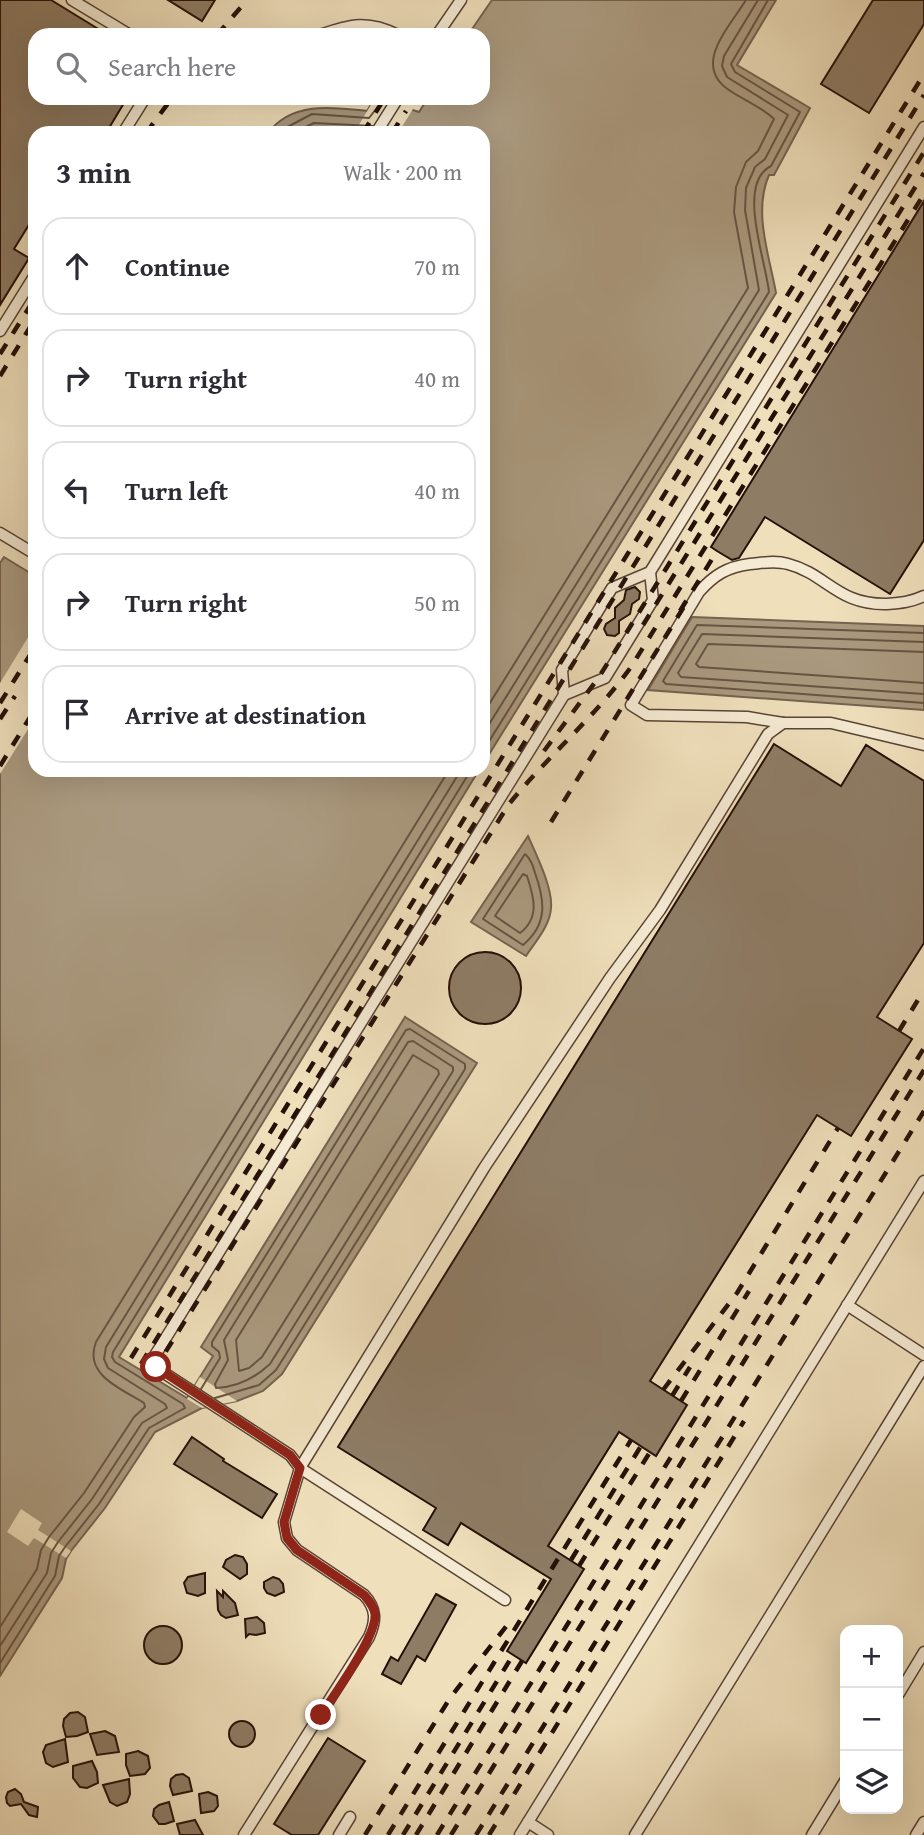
<!DOCTYPE html>
<html lang="en">
<head>
<meta charset="utf-8">
<style>
	body { margin:0; font-family:"Gentium Book Plus",serif; background:#f2f2f3; color:#2b2b33 }
	.controls { position:absolute; right:21px; bottom:21px; display:grid; overflow:hidden; border-radius:14px; box-shadow:0 7px 28px #0002 }
	.controls button { width:63px; height:63px; display:grid; place-items:center; padding:0; border:0; border-bottom:2px solid #e1e1e2; background:#fff; color:#2b2b33; font:35px sans-serif }
	.stop { position:absolute; width:21px; height:21px; margin:-16px; border:5px solid #8f2418; border-radius:50%; background:#fff }
	.stop.end { background:#8f2418; border-color:#fff; box-shadow:0 2px 7px #0008 }
	.list { margin:0; padding:0; list-style:none }
	h2 { display:flex; justify-content:space-between; align-items:center; height:91px; margin:0; padding:0 28px; font-size:30px }
	h2 small { font-size:23px; font-weight:400; color:#7c7c81 }
	.list li { display:grid; grid-template-columns:46px 1fr auto; gap:21px; align-items:center; box-sizing:border-box; height:98px; margin:0 14px 14px; padding:0 14px; border:2px solid #e1e1e2; border-radius:21px }
	.list b { display:block; font-size:26px; white-space:nowrap }
	.list em { font-size:23px; font-style:normal; color:#7c7c81 }
	.icon { flex:none; width:38px; height:38px; fill:none; stroke:currentColor; stroke-width:2; stroke-linecap:round; stroke-linejoin:round }
	.map { position:relative; flex:none; width:924px; height:1835px; overflow:hidden }
	.search { position:absolute; background:#fff; box-shadow:0 7px 28px #0002; left:28px; top:28px; width:462px; height:77px; display:flex; align-items:center; gap:18px; box-sizing:border-box; padding:0 24px; border-radius:21px; color:#7c7c81; font-size:26px }
	.panel { position:absolute; background:#fff; box-shadow:0 7px 28px #0002; left:28px; top:126px; width:462px; height:651px; border-radius:21px }
	.map>svg:first-child { display:block }
	.water { fill:#aa997e; stroke:#75624f; stroke-width:2 }
	.pier { fill:#efdfbb }
	.lines { fill:none; stroke-linecap:round; stroke-linejoin:round }
	.shore { stroke:#685443; stroke-width:2 }
	.building { fill:#8e7c65; stroke:#251008; stroke-width:2 }
	.lane-casing { stroke:#584435; stroke-width:13 }
	.lane { stroke:#f5ead3; stroke-width:10 }
	.rail { stroke:#251008; stroke-width:4.5; stroke-dasharray:12 12; stroke-linecap:butt }
	.route { stroke:#8f2418; stroke-width:9 }
</style>
</head>
<body>
<div class="map">
<svg width="924" height="1835" viewBox="0 0 924 1835">
	<rect width="100%" height="100%" fill="#efdfbb"/>
	<filter id="stains"><feTurbulence type="fractalNoise" baseFrequency=".00286" numOctaves="4"/><feColorMatrix values="0 0 0 0 .2 0 0 0 0 .09 0 0 0 0 .02 0 0 0 .5 -.17"/></filter>
	<radialGradient id="worn" r=".72"><stop offset=".6" stop-color="#630" stop-opacity="0"/><stop offset="1" stop-color="#630" stop-opacity=".3"/></radialGradient>
	<!-- water -->
	<g class="water">
		<path d="M492,0H776L737,65L810,108L774,175H769C753,212 769,254 776,293L483,764V133H268C292,101 333,107 367,111L375,98L419,112L428,98H483V35H468Z"/>
		<path d="M4,557L35,576V770H479L119,1357L187,1398L213,1356L201,1347L405,1017L477,1063L282,1374L263,1391L237,1401L202,1408L155,1432L105,1508L71,1551L66,1559L62,1578L0,1676V563Z"/>
		<path d="M692,617L924,626V710L648,690Z"/>
		<path d="M528,836C536,854 553,888 551,908C550,926 535,942 526,956L471,922Z"/>
	</g>
	<!-- pier -->
	<g class="pier">
		<path d="M375,98H395L413,109L398,133H354Z"/>
		<path d="M35,626V718L0,774V683Z"/>
		<path d="M200,1377L237,1401L202,1408L187,1399Z"/>
		<path d="M21,1509L42,1523L38,1530L71,1551L66,1558L34,1538L28,1546L7,1532Z"/>
	</g>
	<g class="lines">
		<!-- shore -->
		<g class="shore">
			<path d="M276,133L312,114L369,118L380,104L381,98"/>
			<path d="M293,133L314,123L373,126"/>
			<path d="M924,633L697,625L663,681L666,684L924,703"/>
			<path d="M924,642L702,634L678,673L681,677L924,694"/>
			<path d="M924,652L708,644L696,664L699,667L924,683"/>
			<path d="M483,714L748,288L734,212L736,187L746,162L758,151L774,119C763,108 746,101 732,92C690,67 728,29 746,0"/>
			<path d="M483,734L759,290L745,210L746,188L755,167L765,159L788,115L727,77L722,66L724,56L758,0"/>
			<path d="M483,751L769,292C766,261 736,183 771,166L800,112L735,72L731,64L768,0"/>
			<path d="M525,854C531,859 533,866 535,873C545,901 548,924 523,945L483,919Z"/>
			<path d="M523,874L527,876C534,897 540,918 520,933L495,916Z"/>
			<path d="M413,1041L453,1067V1071L270,1364C255,1378 237,1387 216,1388L215,1384L228,1360L224,1340L408,1042Z"/>
			<path d="M413,1055L438,1070L439,1074L262,1357L249,1368L239,1371L236,1340Z"/>
			<path d="M201,1389L220,1358L219,1352L212,1346V1342L406,1030L410,1029L465,1064V1069L276,1370L259,1385L215,1398"/>
			<path d="M0,1627L37,1569L41,1550L49,1537L84,1493L134,1417L145,1407L144,1403C122,1389 83,1375 96,1342L449,770"/>
			<path d="M0,1646L47,1573L51,1553L58,1542L92,1499L142,1423L167,1408L165,1404L108,1368L104,1359L106,1347L461,770"/>
			<path d="M0,1663L55,1576L59,1556L65,1547L99,1504L149,1428L185,1408L183,1404L115,1362L112,1357L113,1352L471,770"/>
		</g>
	</g>
	<!-- building -->
	<g class="building">
		<path d="M0,0H51L108,35H35V98H127L106,133H35V215L14,249L29,258L0,305Z"/>
		<path d="M168,0H215L202,21Z"/>
		<path d="M873,0H924V24L869,113L821,84Z"/>
		<path d="M924,201V540L890,594L765,517L739,558L732,560L717,551L711,547Z"/>
		<path d="M635,587L640,592L639,599L632,604L630,614L619,621V633L615,636L607,635L604,629L606,624L615,618V608L624,600L626,590Z"/>
		<path d="M774,744L841,786L866,745L924,781V943L877,1017L912,1039L851,1136L817,1115L650,1381L687,1405L656,1456L619,1432L548,1546L584,1569L526,1663L507,1651L551,1579L461,1523L448,1545L423,1530L436,1508L338,1447Z"/>
		<circle cx="485" cy="988" r="36"/>
		<path d="M192,1437L224,1459L223,1461L277,1494L262,1518L174,1464Z"/>
		<path d="M235,1555L243,1557L247,1564V1574L240,1579L223,1567L226,1560Z"/>
		<path d="M205,1573V1593L198,1596L187,1593L184,1583L188,1577Z"/>
		<path d="M273,1577L279,1579L283,1584L284,1592L275,1596L267,1593L264,1588V1582Z"/>
		<path d="M217,1591L223,1597V1591L235,1603L238,1615L226,1618L221,1615L218,1610Z"/>
		<path d="M436,1594L456,1605L425,1661L417,1656L401,1684L382,1674L391,1657L398,1661Z"/>
		<path d="M257,1617L264,1623L265,1633L256,1635L249,1634L246,1637L245,1619Z"/>
		<circle cx="163" cy="1645" r="19"/>
		<path d="M78,1712L85,1717L88,1732L77,1736L66,1737L63,1726L64,1719L70,1713Z"/>
		<circle cx="242" cy="1734" r="13"/>
		<path d="M105,1731L115,1736L119,1752L97,1755L90,1734Z"/>
		<path d="M328,1738L365,1761L318,1835H292L274,1824Z"/>
		<path d="M65,1739L68,1762L53,1767L46,1763L43,1752L46,1745Z"/>
		<path d="M138,1751L148,1756L150,1768L145,1774L130,1776L126,1765V1754Z"/>
		<path d="M92,1761L97,1772L98,1783L87,1788L80,1787L73,1778V1766Z"/>
		<path d="M183,1774L189,1778L192,1791L173,1795L170,1786L171,1779L176,1775Z"/>
		<path d="M129,1779L130,1794L127,1802L117,1806L110,1802L103,1785Z"/>
		<path d="M15,1789L21,1794L24,1802L38,1807L37,1817L29,1815L21,1804L10,1806L7,1803L6,1797L8,1792Z"/>
		<path d="M208,1792L217,1796L218,1806L214,1811L201,1813L199,1794Z"/>
		<path d="M169,1802L174,1821L165,1824H159L153,1816L154,1809L159,1805Z"/>
		<path d="M195,1820L203,1835H180L177,1824Z"/>
	</g>
	<g class="lines">
		<!-- lane casing -->
		<g class="lane-casing">
			<g id="lane">
				<path d="M72,0L130,35"/>
				<path d="M320,35C351,24 368,20 398,35"/>
				<path d="M437,35L461,0"/>
				<path d="M123,133L145,98"/>
				<path d="M376,133L398,98"/>
				<path d="M0,331L35,275"/>
				<path d="M0,533L35,554"/>
				<path d="M924,596C911,602 901,603 887,604C837,605 827,574 788,564C775,560 762,563 750,564C727,567 714,575 699,592L631,705L647,715L747,717L783,723H831L924,745"/>
				<path d="M564,695L605,678L653,600L650,572"/>
				<path d="M847,1305L924,1355"/>
				<path d="M505,1600L300,1468L484,1168L610,978L660,910L768,734L783,723"/>
				<path d="M898,1695L924,1652"/>
				<path d="M528,1822L548,1835"/>
				<path d="M244,1835L369,1637C376,1621 377,1609 364,1595L297,1550L287,1538L284,1522L300,1468L290,1455L161,1371L155,1364L154,1357L564,695L562,670L612,588L650,572L924,127"/>
				<path d="M339,1835L350,1817"/>
				<path d="M520,1835L924,1181"/>
				<path d="M635,1835L924,1366"/>
				<path d="M812,1835L845,1781"/>
				<path d="M916,1835L924,1822"/>
			</g>
		</g>
		<!-- lane -->
		<use href="#lane" class="lane"/>
		<!-- rail -->
		<g class="rail">
			<path d="M217,35L247,0"/>
			<path d="M146,133L172,98"/>
			<path d="M363,133L384,99"/>
			<path d="M392,133L406,111"/>
			<path d="M0,354L35,298"/>
			<path d="M0,376L35,319"/>
			<path d="M680,611L717,551"/>
			<path d="M643,625L924,173"/>
			<path d="M0,703L35,647"/>
			<path d="M0,719L15,696"/>
			<path d="M544,751L599,677L924,152"/>
			<path d="M0,766L35,709"/>
			<path d="M551,822L685,605"/>
			<path d="M899,1031L924,990"/>
			<path d="M131,1358L924,74"/>
			<path d="M141,1364L924,95"/>
			<path d="M153,1372L509,804C548,756 595,717 631,667L924,194"/>
			<path d="M663,1390L737,1293L838,1128"/>
			<path d="M672,1396L690,1367"/>
			<path d="M681,1401L749,1291"/>
			<path d="M571,1560L641,1446"/>
			<path d="M579,1566L650,1452"/>
			<path d="M365,1835L450,1698L508,1624"/>
			<path d="M388,1835L631,1440"/>
			<path d="M403,1835L513,1655"/>
			<path d="M416,1835L522,1661"/>
			<path d="M437,1835L924,1048"/>
			<path d="M451,1835L924,1070"/>
			<path d="M476,1835L924,1111"/>
			<path d="M489,1835L744,1421"/>
		</g>
	</g>
	<g class="lines">
		<!-- route -->
		<path class="route" d="M156,1367L290,1455L300,1468L284,1522L287,1538L297,1550L364,1595C369,1601 374,1606 375,1614C377,1636 334,1695 321,1715"/>
	</g>
	<rect width="100%" height="100%" filter="url(#stains)"/>
	<rect width="100%" height="100%" fill="url(#worn)"/>
</svg>
<div class="controls">
<button>+</button>
<button>−</button>
<button><svg class="icon" aria-label="layers" viewBox="0 0 24 24"><path d="M12 4l9 5-9 5-9-5zM3 14l9 5 9-5"/></svg></button>
</div>
<div class="stop" style="left:156px;top:1367px"></div>
<div class="stop end" style="left:321px;top:1715px"></div>
<div class="search"><svg class="icon" aria-label="search" viewBox="0 0 24 24"><circle cx="10" cy="10" r="6"/><path d="M15 15l6 6"/></svg>Search here</div>
<section class="panel">
<h2>3 min<small>Walk · 200 m</small></h2>
<ul class="list">
<li><svg class="icon" aria-label="ahead" viewBox="0 0 24 24"><path d="M12 20V5M6 11l6-6 6 6"/></svg><div><b>Continue</b></div><em>70 m</em></li>
<li><svg class="icon" aria-label="right" viewBox="0 0 24 24"><path d="M7 20v-9h11M14 6l5 5-5 5"/></svg><div><b>Turn right</b></div><em>40 m</em></li>
<li><svg class="icon" aria-label="left" viewBox="0 0 24 24"><path d="M17 20v-9H6M10 6l-5 5 5 5"/></svg><div><b>Turn left</b></div><em>40 m</em></li>
<li><svg class="icon" aria-label="right" viewBox="0 0 24 24"><path d="M7 20v-9h11M14 6l5 5-5 5"/></svg><div><b>Turn right</b></div><em>50 m</em></li>
<li><svg class="icon" aria-label="arrive" viewBox="0 0 24 24"><path d="M6 21V4h12l-3 4 3 4H6"/></svg><div><b>Arrive at destination</b></div></li>
</ul>
</section>
</div>
</body>
</html>
